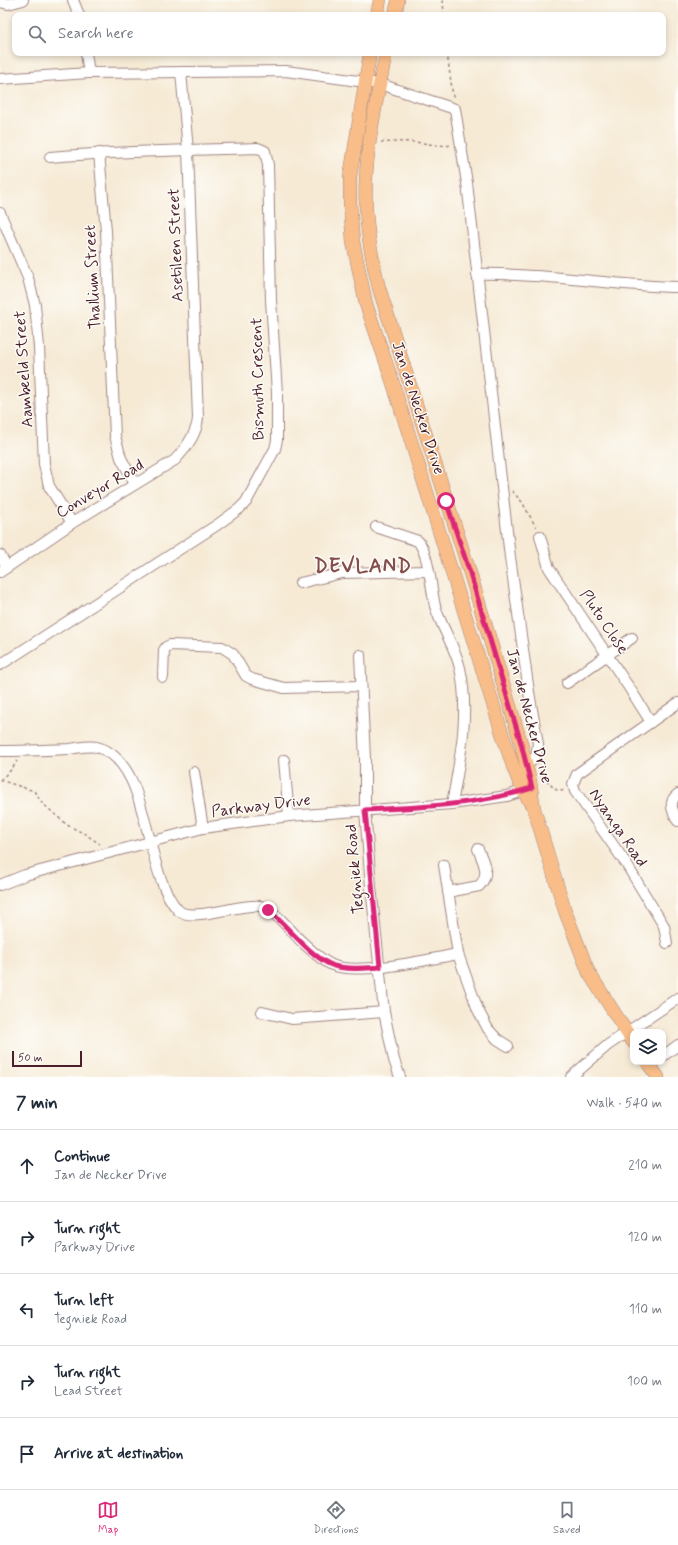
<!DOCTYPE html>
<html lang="en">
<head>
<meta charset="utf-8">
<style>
	body { margin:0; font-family:Mynerve,sans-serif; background:#f6f6f7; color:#1f2937 }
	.controls { position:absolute; right:12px; bottom:12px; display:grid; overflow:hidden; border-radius:8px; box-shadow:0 2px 6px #0003 }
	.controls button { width:36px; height:36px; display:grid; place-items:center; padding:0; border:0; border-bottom:1px solid #e0e1e3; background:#fff; color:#1f2937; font:20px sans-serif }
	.scale { position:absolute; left:12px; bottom:10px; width:70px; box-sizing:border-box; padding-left:4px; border:2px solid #4a1f2b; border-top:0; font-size:11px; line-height:14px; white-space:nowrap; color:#4a1f2b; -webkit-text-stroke:3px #fdfcf7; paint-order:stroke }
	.stop { position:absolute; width:12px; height:12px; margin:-9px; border:3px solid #db2777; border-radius:50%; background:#fff }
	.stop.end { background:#db2777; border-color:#fff; box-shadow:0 1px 4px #0008 }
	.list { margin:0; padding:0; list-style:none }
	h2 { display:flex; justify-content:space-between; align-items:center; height:52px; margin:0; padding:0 16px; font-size:17px }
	h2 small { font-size:13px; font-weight:400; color:#747a83 }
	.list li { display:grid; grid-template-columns:26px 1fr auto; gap:12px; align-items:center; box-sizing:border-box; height:72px; padding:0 16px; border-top:1px solid #e0e1e3 }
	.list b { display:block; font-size:15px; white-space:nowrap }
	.list p { margin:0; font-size:13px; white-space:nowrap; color:#747a83 }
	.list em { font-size:13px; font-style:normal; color:#747a83 }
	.icon { flex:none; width:22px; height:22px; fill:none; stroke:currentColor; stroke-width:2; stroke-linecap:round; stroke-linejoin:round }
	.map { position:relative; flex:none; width:678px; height:1077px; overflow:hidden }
	.search { position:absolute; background:#fff; box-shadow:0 2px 6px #0003; left:12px; right:12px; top:12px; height:44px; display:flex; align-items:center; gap:10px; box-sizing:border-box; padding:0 14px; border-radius:8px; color:#747a83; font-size:15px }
	.sheet { height:412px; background:#fff }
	nav { display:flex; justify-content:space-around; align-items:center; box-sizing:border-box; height:56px; border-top:1px solid #e0e1e3; background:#fff; font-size:11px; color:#747a83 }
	nav a { display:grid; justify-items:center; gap:2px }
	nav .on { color:#db2777 }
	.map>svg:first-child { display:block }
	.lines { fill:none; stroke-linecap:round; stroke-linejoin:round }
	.minor-casing { stroke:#a08480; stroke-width:12 }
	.major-casing { stroke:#a08480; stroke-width:14 }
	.path { stroke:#a08480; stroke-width:1.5; stroke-dasharray:3 3; stroke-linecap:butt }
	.minor { stroke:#fff; stroke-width:10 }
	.major { stroke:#f8bd89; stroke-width:13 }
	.route { stroke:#db2777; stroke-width:5 }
	.labels { text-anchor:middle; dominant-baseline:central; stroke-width:3; stroke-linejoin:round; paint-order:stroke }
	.street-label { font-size:16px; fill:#4a1f2b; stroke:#fdfcf7 }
	.district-label { font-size:20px; font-weight:bold; letter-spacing:1px; fill:#854d4d; stroke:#fdfcf7 }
</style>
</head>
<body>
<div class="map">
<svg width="678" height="1077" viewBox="0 0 678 1077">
	<rect width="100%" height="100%" fill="#fdfcf7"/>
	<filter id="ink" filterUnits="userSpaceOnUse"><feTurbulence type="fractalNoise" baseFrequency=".025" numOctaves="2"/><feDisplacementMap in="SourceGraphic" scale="8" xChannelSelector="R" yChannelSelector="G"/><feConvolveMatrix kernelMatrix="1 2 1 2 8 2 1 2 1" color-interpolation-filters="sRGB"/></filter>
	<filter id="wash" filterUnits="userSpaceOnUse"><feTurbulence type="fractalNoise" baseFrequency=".012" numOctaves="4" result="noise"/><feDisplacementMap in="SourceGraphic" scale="16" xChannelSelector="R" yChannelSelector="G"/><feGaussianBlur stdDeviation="0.9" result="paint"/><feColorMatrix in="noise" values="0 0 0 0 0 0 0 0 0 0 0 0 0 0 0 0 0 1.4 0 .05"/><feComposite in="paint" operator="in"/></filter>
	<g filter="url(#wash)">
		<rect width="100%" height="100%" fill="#f6ead5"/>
	</g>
	<g filter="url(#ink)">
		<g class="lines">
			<!-- minor casing -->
			<g class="minor-casing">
				<g id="minor">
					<path d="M73,0L79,15"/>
					<path d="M0,2L8,4L23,0"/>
					<path d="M86,53L89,73"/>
					<path d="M0,79L89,73L286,71L380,84L455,109L467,183L510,557L529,692L538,744L536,756L527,766"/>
					<path d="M99,153L106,231L115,436L121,458L135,484"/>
					<path d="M0,213L28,278L35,305L39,347L44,464L49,486L72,523"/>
					<path d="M477,274C497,273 516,275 535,276C583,279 630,286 678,287"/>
					<path d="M376,527L418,541C429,554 431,589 435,606C441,627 455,646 460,668C470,713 460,759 452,804"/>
					<path d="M540,536L549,568L630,689L651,722"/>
					<path d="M0,555L7,567"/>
					<path d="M0,572L72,523L175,460C186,448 197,434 198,418L188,150L181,72"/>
					<path d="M300,583L342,573L428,571"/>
					<path d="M360,655L365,759V810L371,886L384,1012L394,1060L400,1077"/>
					<path d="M0,665L217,525L239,509L246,502L275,449L277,440V393L271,300L268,165L265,151L258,148C188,150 119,151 50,157"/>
					<path d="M163,677L164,650L166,647L170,645L222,647L233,654L246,676L252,679L284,688L361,686"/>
					<path d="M567,683L632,638"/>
					<path d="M0,751C23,751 46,750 69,749C78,748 88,745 97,747C152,762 142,871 178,910C190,923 241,903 260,906C273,908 292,932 301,941C311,950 320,960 332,965C358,976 429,959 458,954"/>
					<path d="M284,760L289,816"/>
					<path d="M194,772L203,828"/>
					<path d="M678,794C667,802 673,812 678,821"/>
					<path d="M444,865L458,954L478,1010L488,1029L497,1039L508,1046"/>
					<path d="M0,885L25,875L203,828L289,816L452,804L507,796L529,789"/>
					<path d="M448,892L479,886C491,875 483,861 478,849"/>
					<path d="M667,943L664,926L625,862L575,791L573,784L577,774L584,769L678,703"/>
					<path d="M262,1012L292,1019L384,1012"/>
					<path d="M663,1056L678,1045"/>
					<path d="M571,1077L608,1045L678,998"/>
				</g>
			</g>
			<!-- major casing -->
			<g class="major-casing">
				<g id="major">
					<path d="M377,15L380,0"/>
					<path d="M395,15L398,0"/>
					<path d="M370,53L350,177V204L353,242L366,304L391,377L502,733C510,757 517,783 531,804"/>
					<path d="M386,53C375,108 361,166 367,222C369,245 374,267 379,288L470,573L521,743L530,781L534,809L565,911L589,973L633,1042"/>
					<path d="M647,1062L658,1077"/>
				</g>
			</g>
			<!-- path -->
			<g class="path">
				<path d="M443,0L444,15"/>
				<path d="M447,53L453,97"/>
				<path d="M381,142C391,143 400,141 410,142C424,142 438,147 451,145"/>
				<path d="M512,491L522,502L536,527"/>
				<path d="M541,778C553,780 550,794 566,790"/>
				<path d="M0,780L34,791L42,803L67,825L85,834L100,844"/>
				<path d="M0,780L12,769L17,761"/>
			</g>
			<!-- minor -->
			<use href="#minor" class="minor"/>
			<!-- major -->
			<use href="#major" class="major"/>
		</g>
	</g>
	<g class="lines" filter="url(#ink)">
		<!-- route -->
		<path class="route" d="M268,910C287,925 311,958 334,966C348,970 365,968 380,967L365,810C421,807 477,805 532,788L521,743L470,573L446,501"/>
	</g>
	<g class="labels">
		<!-- street labels -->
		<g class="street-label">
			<text transform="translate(176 245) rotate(-92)">Asetileen Street</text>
			<text transform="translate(93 277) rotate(-93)">Thallium Street</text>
			<text transform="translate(24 369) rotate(-94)">Aambeeld Street</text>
			<text transform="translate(258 379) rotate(-91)">Bismuth Crescent</text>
			<text transform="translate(418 408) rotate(72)">Jan de Necker Drive</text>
			<text transform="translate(100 489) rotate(-31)">Conveyor Road</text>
			<text transform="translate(604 622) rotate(56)">Pluto Close</text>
			<text transform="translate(529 716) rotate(75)">Jan de Necker Drive</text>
			<text transform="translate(261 806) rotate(-7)">Parkway Drive</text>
			<text transform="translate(618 828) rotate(56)">Nyanga Road</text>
			<text transform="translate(355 869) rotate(-95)">Tegniek Road</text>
		</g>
		<!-- district labels -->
		<g class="district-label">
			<text x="363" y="566">DEVLAND</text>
		</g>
	</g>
</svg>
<div class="controls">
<button><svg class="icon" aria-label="layers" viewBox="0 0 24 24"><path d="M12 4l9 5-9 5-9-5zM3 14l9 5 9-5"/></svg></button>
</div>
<div class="scale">50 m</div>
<div class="stop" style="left:446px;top:501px"></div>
<div class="stop end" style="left:268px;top:910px"></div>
<div class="search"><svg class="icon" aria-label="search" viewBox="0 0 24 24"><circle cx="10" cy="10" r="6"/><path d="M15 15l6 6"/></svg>Search here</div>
</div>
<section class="sheet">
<h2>7 min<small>Walk · 540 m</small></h2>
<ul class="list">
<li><svg class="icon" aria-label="ahead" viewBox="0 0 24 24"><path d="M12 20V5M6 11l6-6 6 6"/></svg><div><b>Continue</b><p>Jan de Necker Drive</p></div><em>210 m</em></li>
<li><svg class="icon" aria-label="right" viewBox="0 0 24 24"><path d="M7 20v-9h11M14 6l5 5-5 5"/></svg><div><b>Turn right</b><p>Parkway Drive</p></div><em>120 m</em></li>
<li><svg class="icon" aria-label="left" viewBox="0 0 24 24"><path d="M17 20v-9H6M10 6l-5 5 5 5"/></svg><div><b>Turn left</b><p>Tegniek Road</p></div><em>110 m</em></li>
<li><svg class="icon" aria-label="right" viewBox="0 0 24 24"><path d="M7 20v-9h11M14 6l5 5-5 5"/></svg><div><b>Turn right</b><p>Lead Street</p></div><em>100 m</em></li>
<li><svg class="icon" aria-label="arrive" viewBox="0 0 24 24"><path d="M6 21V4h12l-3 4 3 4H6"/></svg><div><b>Arrive at destination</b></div></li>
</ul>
</section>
<nav>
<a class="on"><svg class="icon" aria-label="map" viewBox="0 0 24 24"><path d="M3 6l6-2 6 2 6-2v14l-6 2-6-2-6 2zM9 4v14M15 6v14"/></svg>Map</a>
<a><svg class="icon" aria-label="directions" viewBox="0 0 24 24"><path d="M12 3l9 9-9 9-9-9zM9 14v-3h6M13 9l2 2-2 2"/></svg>Directions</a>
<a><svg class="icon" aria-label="saved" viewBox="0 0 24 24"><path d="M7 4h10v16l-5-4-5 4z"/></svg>Saved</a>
</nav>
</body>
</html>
